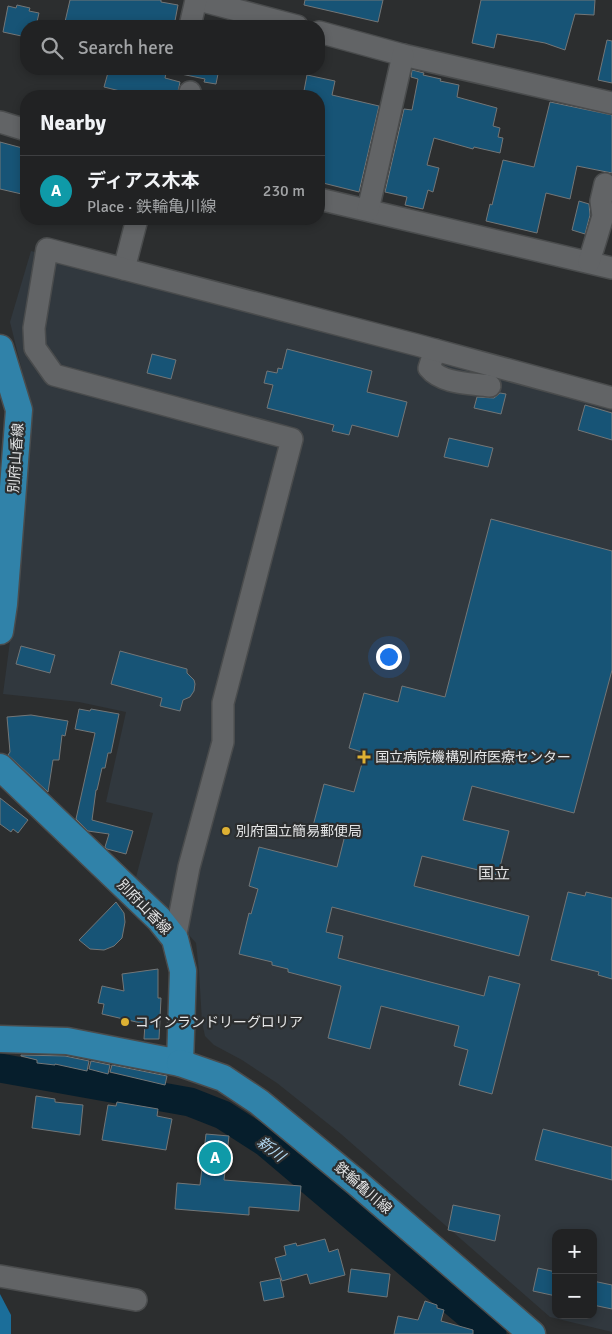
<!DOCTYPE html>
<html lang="en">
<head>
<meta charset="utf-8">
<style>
	body { margin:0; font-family:Signika,"Noto Sans JP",sans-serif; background:#2d2f30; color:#f1f3f6 }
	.controls { position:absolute; right:15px; bottom:15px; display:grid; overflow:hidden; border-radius:10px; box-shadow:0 2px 8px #0003 }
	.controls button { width:45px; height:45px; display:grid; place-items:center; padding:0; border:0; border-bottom:1px solid #3e3f41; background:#212223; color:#f1f3f6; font:25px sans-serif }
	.you { position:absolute; left:388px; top:656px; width:18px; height:18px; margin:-12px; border:4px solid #fff; border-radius:50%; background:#1a73e8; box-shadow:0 0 0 8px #1a73e833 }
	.badge { display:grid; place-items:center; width:32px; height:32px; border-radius:50%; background:#b45309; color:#fff; font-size:16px; font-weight:700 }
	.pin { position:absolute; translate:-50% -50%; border:2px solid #fff; box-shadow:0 1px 5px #0006 }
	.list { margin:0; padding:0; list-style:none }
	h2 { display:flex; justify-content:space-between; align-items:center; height:65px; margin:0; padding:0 20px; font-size:21px }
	h2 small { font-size:16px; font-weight:400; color:#a2a4a6 }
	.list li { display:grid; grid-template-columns:32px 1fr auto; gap:15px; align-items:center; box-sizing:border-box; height:70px; padding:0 20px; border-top:1px solid #3e3f41 }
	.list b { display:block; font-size:19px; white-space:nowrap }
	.list p { margin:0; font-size:16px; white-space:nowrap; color:#a2a4a6 }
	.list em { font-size:16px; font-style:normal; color:#a2a4a6 }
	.icon { flex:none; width:28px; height:28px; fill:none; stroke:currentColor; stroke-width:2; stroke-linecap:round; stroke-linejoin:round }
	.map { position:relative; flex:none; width:612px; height:1334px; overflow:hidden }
	.search { position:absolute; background:#212223; box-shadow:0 2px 8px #0003; left:20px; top:20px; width:305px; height:55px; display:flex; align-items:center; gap:12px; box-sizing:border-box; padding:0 18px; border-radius:20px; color:#a2a4a6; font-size:19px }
	.panel { position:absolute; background:#212223; box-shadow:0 2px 8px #0003; left:20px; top:90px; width:305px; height:135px; border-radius:20px }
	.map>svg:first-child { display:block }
	.built { fill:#31383e; fill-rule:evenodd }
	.forest { fill:#1b6e9a }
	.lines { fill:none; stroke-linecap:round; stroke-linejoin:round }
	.river { stroke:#061e2c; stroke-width:29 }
	.building { fill:#175476; stroke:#737677 }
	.minor-casing { stroke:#4a4c4d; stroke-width:24 }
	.major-casing { stroke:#4a4c4d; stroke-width:29 }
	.minor { stroke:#626466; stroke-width:21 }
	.major { stroke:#3082a9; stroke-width:26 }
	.poi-dot { fill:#deb133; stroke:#2c2e2f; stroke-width:2 }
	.labels { text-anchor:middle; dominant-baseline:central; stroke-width:4.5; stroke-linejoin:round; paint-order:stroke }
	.street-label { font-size:14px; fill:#e4e5e6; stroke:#2c2e2f }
	.poi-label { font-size:14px; fill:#e4e5e6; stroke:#2c2e2f; text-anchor:start }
	.water-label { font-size:15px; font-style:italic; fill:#b2d8f1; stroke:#2c2e2f }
	.quarter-label { font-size:16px; fill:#e4e5e6; stroke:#2c2e2f }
</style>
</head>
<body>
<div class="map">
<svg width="612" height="1334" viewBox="0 0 612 1334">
	<rect width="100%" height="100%" fill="#2c2e2f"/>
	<!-- built -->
	<path class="built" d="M31,251L441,359L612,407V1332L550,1317L341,1134L277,1083L242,1060L214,1045L205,1036L202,1022L199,971L196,943L168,911L135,881L153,813L106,802L126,712L79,702L3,694L14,611L30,403L10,322ZM556,1233H593V1315H556Z"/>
	<!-- forest -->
	<path class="forest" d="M0,1294L11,1315V1334H0Z"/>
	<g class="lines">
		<!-- river -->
		<path class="river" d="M0,1068L190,1102L223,1115L265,1142L492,1334"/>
	</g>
	<!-- building -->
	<g class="building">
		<path d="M70,0H161V2L178,5L174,26H64Z"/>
		<path d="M305,0H383L378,22L304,5Z"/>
		<path d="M481,0H595L594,15L575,14L565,50L545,43L497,34L494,48L472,43Z"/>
		<path d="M17,5L30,8L29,11L39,13L36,26H26V37L3,32L8,6L16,8Z"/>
		<path d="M607,40L612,41V83L598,80Z"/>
		<path d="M109,69H167L165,78L180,82L177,96H140L104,87Z"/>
		<path d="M181,69H219L216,84L204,82L205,79L181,74Z"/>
		<path d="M412,70L424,73L423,75L441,79L440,81L459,85L457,97L497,108L493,126L500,128L498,137L503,138L500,153L474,147L473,149L434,138L427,165L439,168L433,192L428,190L423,209L405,205L407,197L385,192L404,109L412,110L418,79L411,77Z"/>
		<path d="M307,75L335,81L332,95L379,106L359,192L319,182V96H303Z"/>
		<path d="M550,102L612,115V173L577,166L570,199L546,193L537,233L486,221L490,204L492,205L503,160L534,167Z"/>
		<path d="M0,142L26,149V195L0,189Z"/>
		<path d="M579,201L589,204L590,215L585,234L572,230Z"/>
		<path d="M287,349L372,371L367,392L407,402L398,437L352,425L349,435L332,431L334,425L267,408L273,385L264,383L267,371L277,373L278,368L282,369Z"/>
		<path d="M152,354L176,360L171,379L147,373Z"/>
		<path d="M500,393L506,394L501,414L474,408L477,397L494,398Z"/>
		<path d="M585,405L612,413V440L578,430Z"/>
		<path d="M449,438L493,448L488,467L444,457Z"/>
		<path d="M491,519L612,551V670L574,813L472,786L463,820L509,831L498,875L422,856L414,886L529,916L519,956L332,907L326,932L343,936L338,958L484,996L489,976L520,984L492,1094L459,1085L468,1050L454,1046L459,1026L381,1006L370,1049L328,1038L341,986L288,972V969L272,965V962L239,954L249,913L251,914L258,889L249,886L259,847L337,867L345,835L313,826L324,784L354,792L365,753L349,748L364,693L398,702L402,686L445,697Z"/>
		<path d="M21,646L55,655L50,673L16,664Z"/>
		<path d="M120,651L187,669V673L194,680L195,684L194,691L190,697L183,700L180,711L160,706L162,698L111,684Z"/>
		<path d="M79,709L90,711L91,709L119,714L111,753H108L105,768H102L97,790H96L92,820L133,831L126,854L107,849L105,847L109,834L88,831L76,819L95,733L75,729Z"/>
		<path d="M31,715L68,721L65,736L62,735L59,760H53L48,792L8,755L10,752L7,717Z"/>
		<path d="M0,798L28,820L18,833L13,829L11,832L0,824Z"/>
		<path d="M568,892L585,896L586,892L612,898V979L598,975L599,972L551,960Z"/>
		<path d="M116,902L124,913L125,922L122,938L114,946L104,950L90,949L79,940Z"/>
		<path d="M158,969V998H161L159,1039H144L145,1024L102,1014L104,1004L98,1003L102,986L124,991L122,974Z"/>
		<path d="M21,1055L65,1056L89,1061L87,1071L55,1064V1065L37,1063V1060L21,1056Z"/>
		<path d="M91,1061L110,1065L108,1074L89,1069Z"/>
		<path d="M112,1065L167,1076L165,1085L110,1072Z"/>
		<path d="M36,1096L55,1099V1102L83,1105L80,1135L32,1128Z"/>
		<path d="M117,1102L158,1109L157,1116L172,1119L166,1150L102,1140L108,1105L116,1106Z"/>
		<path d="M543,1129L612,1147V1180L535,1160Z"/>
		<path d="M206,1134L229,1136L224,1180L301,1186L299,1211L249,1207V1215L175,1209L177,1183L200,1185Z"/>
		<path d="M453,1205L500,1215L495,1241L448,1230Z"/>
		<path d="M325,1239L329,1252L338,1249L345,1275L310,1284L307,1274L282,1281L275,1258L286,1255L284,1246L296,1243L297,1246Z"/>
		<path d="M538,1268L556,1272V1296L533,1291Z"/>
		<path d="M351,1269L390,1274L387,1297L348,1292Z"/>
		<path d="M280,1278L284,1297L264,1301L260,1282Z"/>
		<path d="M593,1281L612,1285V1309L593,1305Z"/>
		<path d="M425,1301L437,1305V1308L444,1310L441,1321L473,1330V1334H394L398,1316L418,1320Z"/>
	</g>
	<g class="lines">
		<!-- minor casing -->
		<g class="minor-casing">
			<g id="minor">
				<path d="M199,0L297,26"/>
				<path d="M190,26L196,0"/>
				<path d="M319,32L403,55L612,103"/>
				<path d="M189,96L190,92"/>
				<path d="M0,122L26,130"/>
				<path d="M319,199L612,268"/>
				<path d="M368,210L403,55"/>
				<path d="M589,262L603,216L601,201L605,184"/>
				<path d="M124,269L137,219"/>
				<path d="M435,350L429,368C442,384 470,383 490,386"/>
				<path d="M175,939L189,867L223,742V703L292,439L54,375L35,348L34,328L47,249L417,345L612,398"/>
				<path d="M0,1276L136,1300"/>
			</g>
		</g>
		<!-- major casing -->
		<g class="major-casing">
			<g id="major">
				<path d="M0,348L19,410L4,604L0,631"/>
				<path d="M0,767L159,919L175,939L183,971L180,1063L67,1041L0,1039"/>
				<path d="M180,1063L223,1078L259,1102L356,1182L532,1334"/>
			</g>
		</g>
		<!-- minor -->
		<use href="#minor" class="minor"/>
		<!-- major -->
		<use href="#major" class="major"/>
	</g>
	<!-- markers -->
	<g class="poi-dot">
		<path d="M361.5 749.5h5v5h5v5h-5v5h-5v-5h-5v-5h5z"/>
		<circle cx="226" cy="831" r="5"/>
		<circle cx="125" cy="1022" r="5"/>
	</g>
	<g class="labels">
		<!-- street labels -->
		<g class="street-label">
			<text transform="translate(16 458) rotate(-86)">別府山香線</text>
			<text transform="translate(144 907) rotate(46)">別府山香線</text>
			<text transform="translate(363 1188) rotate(41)">鉄輪亀川線</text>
		</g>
		<!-- poi labels -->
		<g class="poi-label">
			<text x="375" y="757">国立病院機構別府医療センター</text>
			<text x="236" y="831">別府国立簡易郵便局</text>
			<text x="135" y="1022">コインランドリーグロリア</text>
		</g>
		<!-- water labels -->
		<g class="water-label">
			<text transform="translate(271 1149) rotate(38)">新川</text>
		</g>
		<!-- quarter labels -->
		<g class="quarter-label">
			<text x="494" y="874">国立</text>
		</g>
	</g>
</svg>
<div class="controls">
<button>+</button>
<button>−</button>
</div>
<div class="you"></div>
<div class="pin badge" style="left:215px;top:1158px;background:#0f9aa8">A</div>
<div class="search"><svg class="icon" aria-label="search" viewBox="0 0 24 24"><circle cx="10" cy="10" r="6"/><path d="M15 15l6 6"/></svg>Search here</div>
<section class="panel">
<h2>Nearby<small></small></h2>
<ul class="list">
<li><span class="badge" style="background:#0f9aa8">A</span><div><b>ディアス木本</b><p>Place · 鉄輪亀川線</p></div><em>230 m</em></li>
</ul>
</section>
</div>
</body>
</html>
